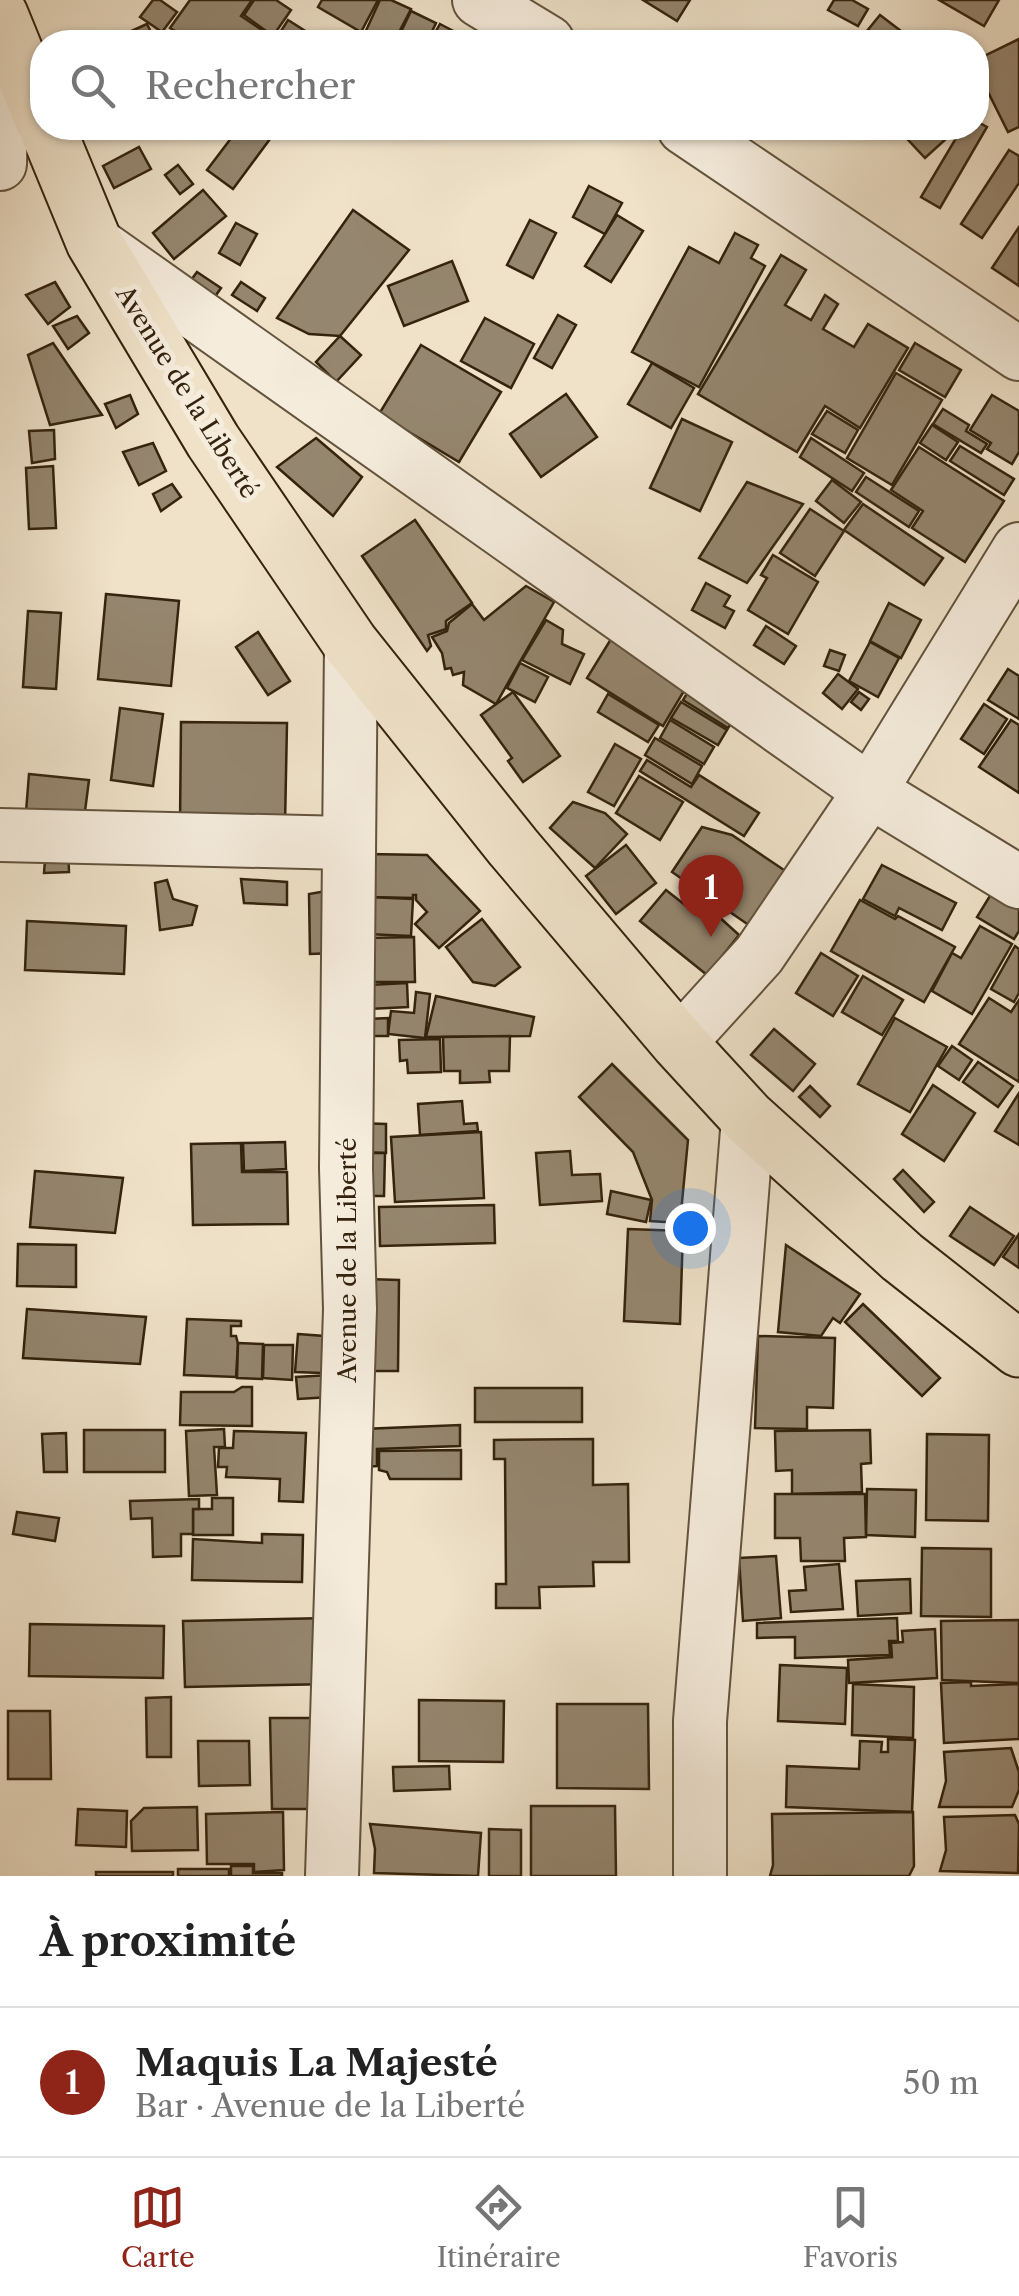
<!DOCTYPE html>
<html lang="fr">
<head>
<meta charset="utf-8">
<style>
	body { margin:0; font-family:"Libre Caslon Text",serif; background:#f6f6f6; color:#222 }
	.you { position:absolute; left:690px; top:1228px; width:35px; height:35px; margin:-25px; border:8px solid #fff; border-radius:50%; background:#1a73e8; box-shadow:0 0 0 15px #1a73e833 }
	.badge { display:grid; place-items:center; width:65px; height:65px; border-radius:50%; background:#8f2418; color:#fff; font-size:32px; font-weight:700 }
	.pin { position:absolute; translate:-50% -82px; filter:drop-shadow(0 2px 5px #0008) }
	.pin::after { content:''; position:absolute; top:52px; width:35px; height:30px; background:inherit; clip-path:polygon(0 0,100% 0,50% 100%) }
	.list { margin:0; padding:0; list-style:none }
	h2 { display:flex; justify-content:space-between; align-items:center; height:130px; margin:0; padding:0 40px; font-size:42px }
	h2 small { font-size:32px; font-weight:400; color:#767676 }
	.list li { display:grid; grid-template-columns:65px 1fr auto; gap:30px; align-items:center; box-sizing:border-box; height:150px; padding:0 40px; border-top:2px solid #e0e0e0 }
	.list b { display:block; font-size:38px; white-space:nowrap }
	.list p { margin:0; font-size:32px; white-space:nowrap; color:#767676 }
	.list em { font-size:32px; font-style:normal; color:#767676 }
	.icon { flex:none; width:55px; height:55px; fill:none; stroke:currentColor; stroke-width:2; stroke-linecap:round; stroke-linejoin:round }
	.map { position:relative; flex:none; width:1019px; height:1876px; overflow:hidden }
	.search { position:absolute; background:#fff; box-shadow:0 2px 8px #0004; left:30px; right:30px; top:30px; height:110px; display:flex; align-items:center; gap:25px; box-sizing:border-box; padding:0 35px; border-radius:40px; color:#767676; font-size:38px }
	.sheet { height:280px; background:#fff }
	nav { display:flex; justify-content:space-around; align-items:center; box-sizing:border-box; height:140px; border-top:2px solid #e0e0e0; background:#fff; font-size:28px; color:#767676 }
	nav a { display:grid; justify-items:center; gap:5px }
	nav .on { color:#8f2418 }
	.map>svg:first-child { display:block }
	.building { fill:#95866f; stroke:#34230e; stroke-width:2.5 }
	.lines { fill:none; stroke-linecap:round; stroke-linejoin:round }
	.minor-casing { stroke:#63533d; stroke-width:56 }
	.major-casing { stroke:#34230e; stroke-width:59 }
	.minor { stroke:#f5ecdc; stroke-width:52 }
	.major { stroke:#efe2c9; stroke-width:55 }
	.labels { text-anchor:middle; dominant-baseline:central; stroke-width:10; stroke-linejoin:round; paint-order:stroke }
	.street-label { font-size:25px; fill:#34230e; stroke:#f5ecdc }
</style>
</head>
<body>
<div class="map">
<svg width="1019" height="1876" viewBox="0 0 1019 1876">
	<rect width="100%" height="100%" fill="#efe2c9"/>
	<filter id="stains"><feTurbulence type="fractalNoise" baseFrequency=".002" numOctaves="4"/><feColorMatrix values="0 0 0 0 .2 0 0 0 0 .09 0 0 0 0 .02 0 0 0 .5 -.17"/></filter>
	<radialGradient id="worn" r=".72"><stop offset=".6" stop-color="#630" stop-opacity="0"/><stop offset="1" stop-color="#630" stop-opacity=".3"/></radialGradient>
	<!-- building -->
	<g class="building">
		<path d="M153,0H160L177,12L162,32L140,17Z"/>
		<path d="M190,0H252L241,16L271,36L267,42H192L170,28Z"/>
		<path d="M254,0H276L291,10L273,36L244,15Z"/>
		<path d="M322,0H378L361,32L318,7Z"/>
		<path d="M380,0H391L411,9L394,42H370L372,38L364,35Z"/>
		<path d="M643,0H690L677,21Z"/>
		<path d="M834,0H852L868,9L858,26L828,10Z"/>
		<path d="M939,0H999L984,26Z"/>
		<path d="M411,11L436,23L427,42H412L399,36Z"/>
		<path d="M880,15L901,31L893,42H883L867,31Z"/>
		<path d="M288,20L318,39L315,42H274Z"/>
		<path d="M147,24L156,42H107Z"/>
		<path d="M440,24L459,34L455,42H430Z"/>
		<path d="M1019,39V127L1008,132L976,68V60Z"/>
		<path d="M976,121L987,127L940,208L921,197L962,128H976Z"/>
		<path d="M219,128H255L270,139L233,189L207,170L232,137Z"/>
		<path d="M897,128H958L925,158Z"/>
		<path d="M139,147L151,169L114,188L103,166Z"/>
		<path d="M1009,150L1019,156V183L982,238L961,224Z"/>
		<path d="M178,165L193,184L180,194L165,175Z"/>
		<path d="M589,186L622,203L605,234L573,217Z"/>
		<path d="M203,190L226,216L174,259L153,233Z"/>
		<path d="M353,210L409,250L340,336L309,334L277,318Z"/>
		<path d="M617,215L643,231L611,282L585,266Z"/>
		<path d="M530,220L556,233L533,278L507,265Z"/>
		<path d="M236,223L257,234L240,265L219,253Z"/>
		<path d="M1019,227V286L992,268Z"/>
		<path d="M735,233L758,245L751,258L765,266L699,387L632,352L689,247L719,263Z"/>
		<path d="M781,255L806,270L785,305L811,320L825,295L838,304L823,329L854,347L868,324L908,348L860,428L825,406L797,452L698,394Z"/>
		<path d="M452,261L468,301L404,326L388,286Z"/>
		<path d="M197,272L221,288L207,308L183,291Z"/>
		<path d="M55,282L70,307L48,324L26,295Z"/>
		<path d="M241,282L265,298L257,311L232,295Z"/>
		<path d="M558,315L576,325L552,368L534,358Z"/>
		<path d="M77,316L89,333L68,349L53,326Z"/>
		<path d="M485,318L534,344L511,388L461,361Z"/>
		<path d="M340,336L361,355L336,382L316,362Z"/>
		<path d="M53,343L102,415L50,425L28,355Z"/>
		<path d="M915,343L961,370L945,397L899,370Z"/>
		<path d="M421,345L501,392L459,462L379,414Z"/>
		<path d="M652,363L694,388L671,428L628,404Z"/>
		<path d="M896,373L942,400L892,485L847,458Z"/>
		<path d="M566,394L597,437L541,477L510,434Z"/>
		<path d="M130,395L138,414L116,428L105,404Z"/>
		<path d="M992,395L1019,411V452L1012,464L987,449L991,443L970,430Z"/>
		<path d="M943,409L969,425L966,431L987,444L981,453L933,424Z"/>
		<path d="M827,411L858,430L845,453L812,434Z"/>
		<path d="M682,419L732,442L700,511L650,488Z"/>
		<path d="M932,425L958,442L946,460L920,443Z"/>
		<path d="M54,430L55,459L32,463L29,431Z"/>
		<path d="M316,438L362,477L333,516L277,467Z"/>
		<path d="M811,438L864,473L852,491L800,457Z"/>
		<path d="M153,443L166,471L139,485L123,452Z"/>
		<path d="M960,446L1014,479L1004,495L950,461Z"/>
		<path d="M919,447L1004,501L965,562L912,528L923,511L891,490Z"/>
		<path d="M53,466L56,528L29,529L26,468Z"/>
		<path d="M866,477L919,511L909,527L856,492Z"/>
		<path d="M832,480L861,502L844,523L816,501Z"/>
		<path d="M747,482L803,504L747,583L699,558Z"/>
		<path d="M172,484L181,497L161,511L153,494Z"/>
		<path d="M863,504L943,558L924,585L844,530Z"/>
		<path d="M810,509L844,531L815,576L780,553Z"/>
		<path d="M415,520L472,603L446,621V629L428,635L431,646L427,651L362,556Z"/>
		<path d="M773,555L818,582L788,634L748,610L767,578L761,575Z"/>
		<path d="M706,583L730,596L724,606L734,611L725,628L692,610Z"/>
		<path d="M526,586L554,602L496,704L463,685L464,672L453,675L451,668L445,669L442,653L432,637L447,631L449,623L472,604L484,620Z"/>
		<path d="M106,594L179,601L171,686L98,679Z"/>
		<path d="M889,603L921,620L901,658L870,641Z"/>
		<path d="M28,611L61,613L56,689L23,687Z"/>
		<path d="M546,620L563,630L562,644L584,654L570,684L522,660Z"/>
		<path d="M766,626L796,646L784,664L754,645Z"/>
		<path d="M258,632L290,681L268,695L236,647Z"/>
		<path d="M611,639L687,686L663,726L587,678Z"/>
		<path d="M870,642L899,658L878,697L849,681Z"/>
		<path d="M830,650L845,655L839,671L824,666Z"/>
		<path d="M520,663L548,677L535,702L507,688Z"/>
		<path d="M1008,669L1019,676V719L988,700Z"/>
		<path d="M838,674L858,689L842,709L823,693Z"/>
		<path d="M689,690L734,719L728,728L683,700Z"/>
		<path d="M513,692L560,756L523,782L508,761L512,758L481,715Z"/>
		<path d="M859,692L869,699L861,710L851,702Z"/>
		<path d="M608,694L659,725L648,742L598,712Z"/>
		<path d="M681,702L727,730L718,745L671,718Z"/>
		<path d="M984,704L1007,719L984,754L961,739Z"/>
		<path d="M120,708L163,714L153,786L111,780Z"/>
		<path d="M670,720L714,747L704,764L660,738Z"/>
		<path d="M1011,720L1019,725V793L979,767Z"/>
		<path d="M181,722L287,723L285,825L180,824Z"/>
		<path d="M655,738L702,766L692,784L645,755Z"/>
		<path d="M615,744L641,759L614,806L588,792Z"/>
		<path d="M647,760L691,787L699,775L759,813L744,836L640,771Z"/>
		<path d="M29,774L89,780L84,819L26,812Z"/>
		<path d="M639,776L683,802L660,840L616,813Z"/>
		<path d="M573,802L605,813L627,834L595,868L550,828Z"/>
		<path d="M702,827L732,835L793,876L756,930L672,872Z"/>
		<path d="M626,845L656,883L616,914L586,876Z"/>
		<path d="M68,847L69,872L44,873L46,848Z"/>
		<path d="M367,854L427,855L480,911L439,948L415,924L427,912L416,900V895H413V898L368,897Z"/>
		<path d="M882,865L956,903L942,930L899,908L895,916L863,899Z"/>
		<path d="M241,879L287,882V905L244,903Z"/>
		<path d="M167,880L173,899L197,906L192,925L160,930L155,883Z"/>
		<path d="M996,886L1019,900V931L1014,939L977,917Z"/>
		<path d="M338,889L337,953L310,954L309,894Z"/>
		<path d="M666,890L685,905L694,894L739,935L707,975L640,921Z"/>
		<path d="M367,897L413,899L411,936L366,934Z"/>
		<path d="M860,900L895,919L898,916L955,947L924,1002L831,951Z"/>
		<path d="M482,919L520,967L495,986L473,982L446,947Z"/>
		<path d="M27,921L126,926L124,974L25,970Z"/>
		<path d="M980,926L1012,944L972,1014L932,991L952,953L961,958Z"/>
		<path d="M414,937L415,982H365L364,938Z"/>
		<path d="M1015,946L1019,949V993L1014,1002L991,989Z"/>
		<path d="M821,953L858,976L833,1016L796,993Z"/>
		<path d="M863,976L903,1000L882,1035L842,1012Z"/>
		<path d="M407,983L408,1007L369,1009L368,985Z"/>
		<path d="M416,992L430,994L425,1038L388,1034L391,1011L414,1013Z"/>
		<path d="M436,996L534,1017L530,1036L426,1037Z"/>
		<path d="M989,998L1011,1012L1019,1000V1082L959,1044Z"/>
		<path d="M388,1018V1036H369L368,1019Z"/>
		<path d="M895,1018L947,1047L910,1112L858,1084Z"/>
		<path d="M774,1029L815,1064L793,1091L751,1055Z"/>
		<path d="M510,1036L509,1071H489L490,1082L460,1083V1071H444L443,1037Z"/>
		<path d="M440,1039L441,1072L408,1073L407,1060L400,1061L399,1040Z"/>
		<path d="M952,1046L972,1060L959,1080L938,1066Z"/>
		<path d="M978,1062L1013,1086L998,1107L963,1082Z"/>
		<path d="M612,1064L688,1140L680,1223L650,1221L652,1200L633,1152L579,1097Z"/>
		<path d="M933,1085L975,1113L944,1161L902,1134Z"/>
		<path d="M810,1086L830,1106L820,1117L799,1097Z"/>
		<path d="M1019,1093V1145L995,1131Z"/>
		<path d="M462,1101L464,1124L477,1123L478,1131L420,1135L418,1104Z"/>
		<path d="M355,1123L386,1124V1153L354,1152Z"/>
		<path d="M481,1132L484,1198L395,1202L391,1137Z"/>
		<path d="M285,1142L286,1169L244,1171L243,1143Z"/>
		<path d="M241,1143L242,1172H287L288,1224L193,1225L191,1144Z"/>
		<path d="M570,1151L572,1175L600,1174L602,1201L540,1205L536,1153Z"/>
		<path d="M361,1153H385L384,1196H365Z"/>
		<path d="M903,1170L934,1202L924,1212L894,1179Z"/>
		<path d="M35,1171L123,1178L115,1233L30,1227Z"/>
		<path d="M611,1191L651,1200L646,1222L607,1214Z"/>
		<path d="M494,1205L495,1243L380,1246L379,1207Z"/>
		<path d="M970,1207L1014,1236L994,1265L950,1236Z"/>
		<path d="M628,1229L683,1231L680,1324L624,1321Z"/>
		<path d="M1019,1234V1268L1003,1257Z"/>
		<path d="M18,1244L76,1245V1287L17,1286Z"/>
		<path d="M786,1245L860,1294L840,1323L833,1318L821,1336L778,1332Z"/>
		<path d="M366,1279L399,1280L398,1371H366Z"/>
		<path d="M863,1304L940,1378L922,1396L845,1322Z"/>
		<path d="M27,1309L146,1317L140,1364L23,1358Z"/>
		<path d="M187,1319L241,1321V1326H231V1336H236L238,1344L236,1377L184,1375Z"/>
		<path d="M298,1334L324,1336L322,1373L295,1372Z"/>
		<path d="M758,1336L835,1338L833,1408L807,1407V1429L755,1428Z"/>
		<path d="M238,1343L263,1344L262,1379L237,1378Z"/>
		<path d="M264,1345H293L292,1380L263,1378Z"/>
		<path d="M330,1375L331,1397L298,1399L296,1377Z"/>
		<path d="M242,1387H252V1426L180,1425L181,1392H234Z"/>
		<rect x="475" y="1388" width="107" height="34"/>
		<path d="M460,1425V1446L377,1449V1466L363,1467L362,1429Z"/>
		<path d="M224,1429L225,1447H214L217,1495L189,1496L186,1431Z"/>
		<rect x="84" y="1430" width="81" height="42"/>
		<path d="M870,1430L871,1463L861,1464L862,1492L792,1494V1470L776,1471L775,1431Z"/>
		<path d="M234,1431L306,1433L303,1502L279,1501L280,1479L226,1477L227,1467H218L219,1448H233Z"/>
		<path d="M66,1433L67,1472H44L42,1434Z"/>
		<path d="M927,1434L989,1435L988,1521L926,1520Z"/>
		<path d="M593,1439V1485L628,1484L629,1562H593L594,1586L539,1587L540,1608H496V1584H506L505,1459H494V1440Z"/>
		<path d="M461,1450V1479H390L387,1472L379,1470V1451Z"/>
		<path d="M867,1489L916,1490L915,1537L866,1535Z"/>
		<path d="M775,1494H865L866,1537L844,1538L845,1561H801L800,1538H775Z"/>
		<path d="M212,1498H233V1535H193V1509H212Z"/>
		<path d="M199,1499V1509H193V1534H181V1556L153,1557L152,1518L131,1519L130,1501Z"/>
		<path d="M17,1512L59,1518L55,1541L13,1534Z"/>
		<path d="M262,1534L303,1535L302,1582L192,1580L193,1539L262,1543Z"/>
		<path d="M922,1548L991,1549V1617L921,1616Z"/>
		<path d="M776,1556L781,1618L743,1621L739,1558Z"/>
		<path d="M839,1564L843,1609L791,1612L789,1591L806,1590L804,1567Z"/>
		<path d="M910,1579L911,1613L858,1616L856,1581Z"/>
		<path d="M330,1618L332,1684L185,1687L183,1621Z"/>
		<path d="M897,1618L898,1641H889L890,1655L795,1658V1637L757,1638V1623Z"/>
		<path d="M1019,1620V1683L942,1680L941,1621Z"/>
		<path d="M30,1624L164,1626L163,1678L29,1676Z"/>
		<path d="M935,1629L937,1678L849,1683L848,1660L892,1657L891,1643L903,1642L902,1631Z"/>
		<path d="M780,1665L847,1668L845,1724L778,1721Z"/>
		<path d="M971,1682V1686L1019,1684V1739L944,1743L941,1683Z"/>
		<path d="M853,1684L914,1687L913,1738L852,1735Z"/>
		<path d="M171,1697V1757H147L146,1698Z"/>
		<path d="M419,1700L504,1701L503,1762L419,1761Z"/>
		<path d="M557,1704H648L649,1789L557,1788Z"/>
		<path d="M8,1711H50L51,1779H8Z"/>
		<path d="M270,1718H321L323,1809H272Z"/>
		<path d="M888,1739L915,1740L912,1812L786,1807L787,1766L859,1769L860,1741L882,1742L881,1752H888Z"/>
		<path d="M198,1741H249L250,1785L199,1786Z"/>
		<path d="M1011,1748L1019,1772V1790L1012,1807H939L946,1781L944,1752Z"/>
		<path d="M449,1766L450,1789L394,1791L393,1767Z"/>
		<path d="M531,1806H615L616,1876H531Z"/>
		<path d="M197,1807L198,1850L132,1851L131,1821L144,1808Z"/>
		<path d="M78,1809L127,1811L126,1847L76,1845Z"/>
		<path d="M283,1812L284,1870L254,1872V1864H207L206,1814Z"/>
		<path d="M913,1812L914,1866L909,1876H770L773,1865L772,1814Z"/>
		<path d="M1015,1815L1019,1824L1018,1873L940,1871L946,1850L944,1817Z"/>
		<path d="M370,1824L481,1833L478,1876L374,1873L375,1849Z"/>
		<path d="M489,1829L521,1830V1876H489Z"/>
		<path d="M231,1866H253V1873H282V1876H231Z"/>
		<rect x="178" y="1869" width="51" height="7"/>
		<rect x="96" y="1872" width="77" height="4"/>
	</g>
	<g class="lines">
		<!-- minor casing -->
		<g class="minor-casing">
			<g id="minor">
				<path d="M479,0L548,42"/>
				<path d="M684,128L1019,354"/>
				<path d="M0,164L4,25"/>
				<path d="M94,242L870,791L1019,882"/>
				<path d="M0,835L347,843"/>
				<path d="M679,1043L759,955L870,791L1019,549"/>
				<path d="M332,1876L350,1309L346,1168L351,644"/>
				<path d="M700,1876V1721L748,1118"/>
			</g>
		</g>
		<!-- major casing -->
		<g class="major-casing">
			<g id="major">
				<path d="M0,15L42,118"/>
				<path d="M47,128L94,242L213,441L351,644L513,847L679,1043L748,1118L902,1257L1019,1349"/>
			</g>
		</g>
		<!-- minor -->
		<use href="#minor" class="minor"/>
		<!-- major -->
		<use href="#major" class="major"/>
	</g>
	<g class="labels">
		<!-- street labels -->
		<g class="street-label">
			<text transform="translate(187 392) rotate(58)">Avenue de la Liberté</text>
			<text transform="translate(347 1260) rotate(-90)">Avenue de la Liberté</text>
		</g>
	</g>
	<rect width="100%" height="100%" filter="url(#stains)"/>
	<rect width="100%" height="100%" fill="url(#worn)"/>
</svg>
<div class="you"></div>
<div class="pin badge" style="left:711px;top:937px">1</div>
<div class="search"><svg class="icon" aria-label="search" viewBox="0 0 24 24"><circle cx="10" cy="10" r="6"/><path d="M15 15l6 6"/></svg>Rechercher</div>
</div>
<section class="sheet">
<h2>À proximité<small></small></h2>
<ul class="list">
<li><span class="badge">1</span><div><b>Maquis La Majesté</b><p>Bar · Avenue de la Liberté</p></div><em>50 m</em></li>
</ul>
</section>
<nav>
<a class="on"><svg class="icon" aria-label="map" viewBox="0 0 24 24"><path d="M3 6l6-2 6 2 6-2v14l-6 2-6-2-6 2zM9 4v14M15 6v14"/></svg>Carte</a>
<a><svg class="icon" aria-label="directions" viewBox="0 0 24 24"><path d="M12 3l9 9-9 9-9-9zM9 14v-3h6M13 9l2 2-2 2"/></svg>Itinéraire</a>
<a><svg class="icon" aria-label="saved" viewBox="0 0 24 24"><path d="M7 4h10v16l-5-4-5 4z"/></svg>Favoris</a>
</nav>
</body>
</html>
